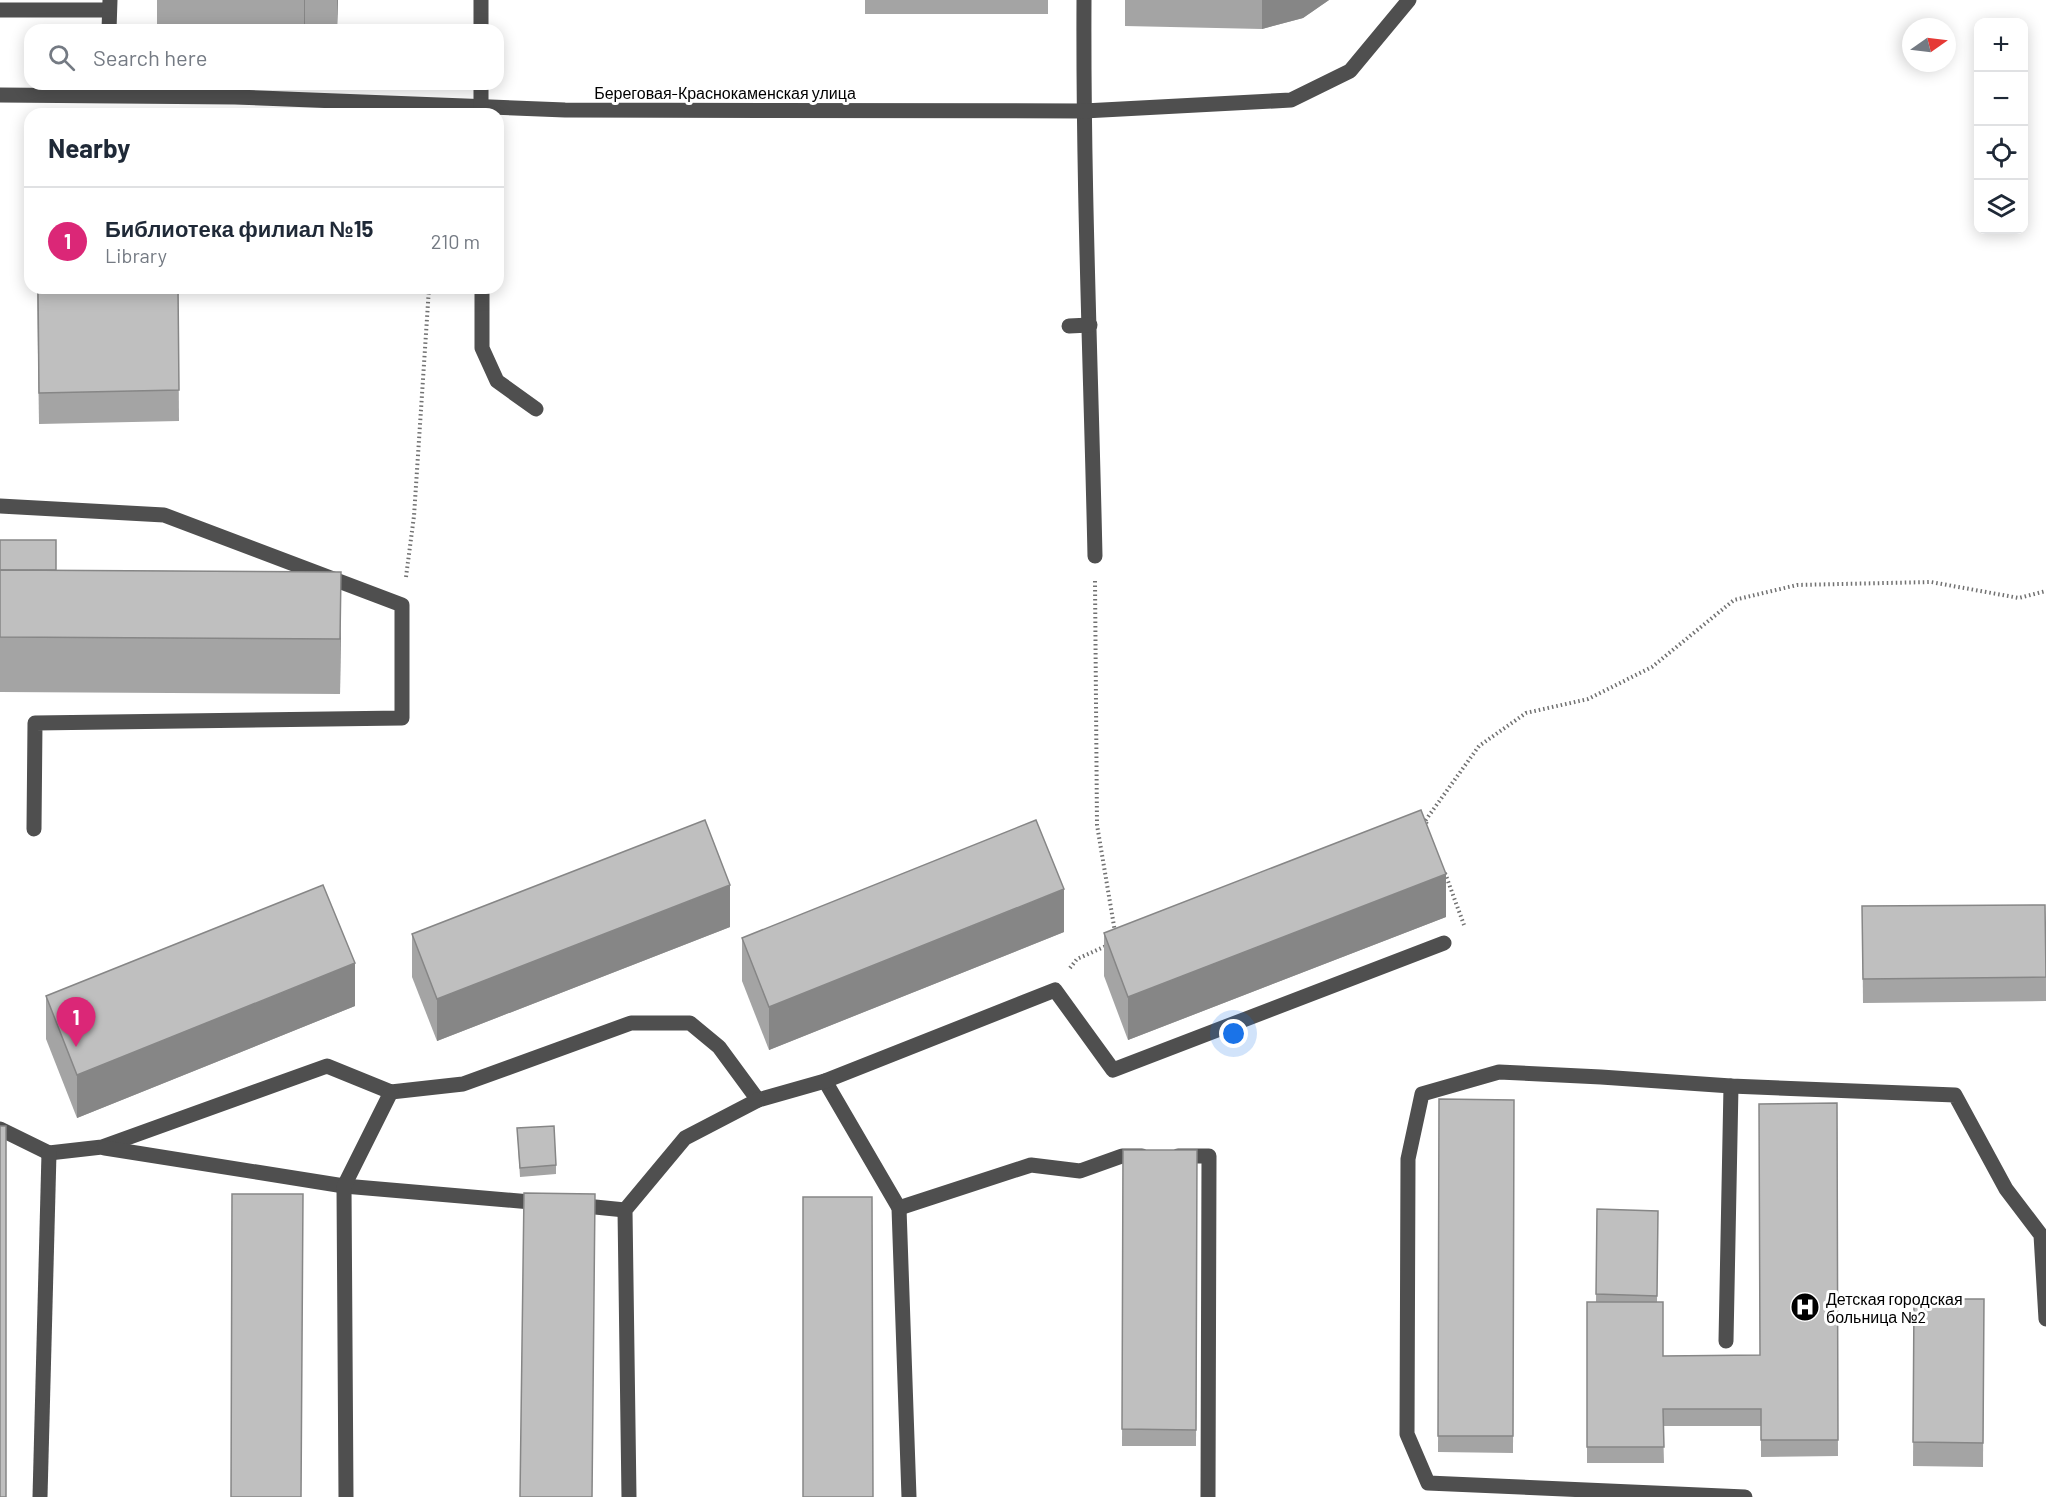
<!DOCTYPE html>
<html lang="en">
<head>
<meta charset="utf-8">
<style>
	body { margin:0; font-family:Barlow,sans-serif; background:#f2f2f3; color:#1f2937 }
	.controls { position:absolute; right:18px; top:18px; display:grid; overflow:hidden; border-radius:12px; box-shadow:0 3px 15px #0003 }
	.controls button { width:54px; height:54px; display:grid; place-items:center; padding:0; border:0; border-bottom:2px solid #e0e1e3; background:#fff; color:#1f2937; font:30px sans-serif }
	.compass { position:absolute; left:1902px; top:18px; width:54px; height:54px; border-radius:50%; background:#fff; box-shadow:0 3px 15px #0003; rotate:76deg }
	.you { position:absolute; left:1234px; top:1034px; width:21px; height:21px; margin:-15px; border:4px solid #fff; border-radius:50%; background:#1a73e8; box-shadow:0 0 0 9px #1a73e833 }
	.badge { display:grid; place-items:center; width:39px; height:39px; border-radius:50%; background:#db2777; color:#fff; font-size:20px; font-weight:700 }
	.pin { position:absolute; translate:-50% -50px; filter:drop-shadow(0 2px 3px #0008) }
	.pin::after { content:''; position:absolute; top:32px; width:21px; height:18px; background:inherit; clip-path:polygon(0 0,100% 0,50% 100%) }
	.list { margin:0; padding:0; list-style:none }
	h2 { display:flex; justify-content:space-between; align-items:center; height:78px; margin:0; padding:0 24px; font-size:26px }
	h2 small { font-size:20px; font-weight:400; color:#747a83 }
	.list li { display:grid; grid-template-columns:39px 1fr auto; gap:18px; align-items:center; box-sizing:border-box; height:108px; padding:0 24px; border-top:2px solid #e0e1e3 }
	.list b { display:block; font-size:22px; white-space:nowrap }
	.list p { margin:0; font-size:20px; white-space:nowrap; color:#747a83 }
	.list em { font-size:20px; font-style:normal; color:#747a83 }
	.icon { flex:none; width:33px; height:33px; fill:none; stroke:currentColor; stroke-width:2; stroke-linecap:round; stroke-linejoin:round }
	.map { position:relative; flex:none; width:2046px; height:1497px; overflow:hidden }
	.search { position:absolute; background:#fff; box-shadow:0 3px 15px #0003; left:24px; top:24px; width:480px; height:66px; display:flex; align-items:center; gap:15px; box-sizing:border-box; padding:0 21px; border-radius:18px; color:#747a83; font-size:22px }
	.panel { position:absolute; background:#fff; box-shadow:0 3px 15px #0003; left:24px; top:108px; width:480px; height:186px; border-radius:18px }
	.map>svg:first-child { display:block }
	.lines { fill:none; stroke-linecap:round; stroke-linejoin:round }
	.path { stroke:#717171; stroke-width:4; stroke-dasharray:1.5 3; stroke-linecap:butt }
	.minor { stroke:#4f4f4f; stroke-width:15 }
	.wall { fill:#a4a4a4 }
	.shaded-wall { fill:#868686 }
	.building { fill:#bfbfbf; stroke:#868686; stroke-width:1.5 }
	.labels { text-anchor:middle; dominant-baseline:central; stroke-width:6; stroke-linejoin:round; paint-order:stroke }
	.street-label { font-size:16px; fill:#000; stroke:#fff }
	.poi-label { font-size:16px; fill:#000; stroke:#fff; text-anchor:start }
</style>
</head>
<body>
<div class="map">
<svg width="2046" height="1497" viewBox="0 0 2046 1497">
	<rect width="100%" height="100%" fill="#fff"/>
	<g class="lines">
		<!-- path -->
		<g class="path">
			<path d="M406,577L414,516L429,288"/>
			<path d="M1095,581L1097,825L1115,932"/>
			<path d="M1427,824L1425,821L1479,746L1526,713L1588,699L1652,667L1734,600L1797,585L1931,582L2019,598L2046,591"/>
			<path d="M1445,873L1464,925"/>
			<path d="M1070,968L1077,959L1106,946"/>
		</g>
		<!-- minor -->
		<g class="minor">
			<path d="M1084,0C1083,185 1091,371 1095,556"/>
			<path d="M0,10H109"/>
			<path d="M109,30L110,0"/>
			<path d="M481,30V0"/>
			<path d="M0,95L235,97L565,110L1084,111L1291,100L1350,71L1409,0"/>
			<path d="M481,114V84"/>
			<path d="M482,288V348L497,381L536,409"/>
			<path d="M1069,326L1090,325"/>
			<path d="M0,506L164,515L402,605V718L35,723L34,829"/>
			<path d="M825,1081L899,1208L909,1497"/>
			<path d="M0,1129L49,1153L102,1147L327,1066L391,1092L463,1084L631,1023H690L719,1047L758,1100L825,1081L1055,990L1113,1070L1444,943"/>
			<path d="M105,1148L344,1186L542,1203"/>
			<path d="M1178,1156H1209L1208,1497"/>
			<path d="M575,1205L625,1210"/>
			<path d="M899,1208L1031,1165L1080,1171L1122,1156H1142"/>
			<path d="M1726,1341L1731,1086"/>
			<path d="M40,1497L49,1153"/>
			<path d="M346,1497L344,1186L391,1092"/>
			<path d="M629,1497L625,1210L685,1138L758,1100"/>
			<path d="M1745,1497L1428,1483L1407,1434L1408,1159L1422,1094L1499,1072L1601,1077L1731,1086L1955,1095L2006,1189L2041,1235L2046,1319"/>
		</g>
	</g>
	<!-- wall -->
	<g class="wall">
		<path d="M157,0H338L337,30H157Z"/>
		<rect x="865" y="0" width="183" height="14"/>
		<path d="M1125,0H1329L1303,18L1262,29L1125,26Z"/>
		<path d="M37,288H178L179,421L39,424Z"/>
		<path d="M0,540L56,570L341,572L340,694L0,692Z"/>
		<path d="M1862,906L2046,950V1001L1863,1003Z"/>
		<path d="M1446,917L1128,1040L1104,976V933Z"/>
		<path d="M730,927L437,1041L412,977V934Z"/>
		<path d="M1064,932L769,1050L742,981V938Z"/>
		<path d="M46,996L355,1006L77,1118L46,1039Z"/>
		<path d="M1439,1099L1514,1100L1513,1453L1438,1452Z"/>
		<path d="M1837,1103L1838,1456L1761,1457V1426H1663L1664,1463H1587V1302H1596L1597,1209L1658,1211L1657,1302L1663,1356L1760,1355Z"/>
		<path d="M517,1128L556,1165V1174L520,1177Z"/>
		<path d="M1123,1150H1197L1196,1446H1122Z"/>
		<path d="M1914,1299H1984L1983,1467L1913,1466Z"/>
	</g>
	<!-- shaded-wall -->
	<g class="shaded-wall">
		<rect x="304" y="0" width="1" height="30"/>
		<path d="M337,0H338L337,30Z"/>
		<path d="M1262,0H1329L1303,18L1262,29Z"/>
		<path d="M341,628L340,694V639Z"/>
		<path d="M1446,874V917L1128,1040V997Z"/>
		<path d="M730,885V927L437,1041V999Z"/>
		<path d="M1064,889V932L769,1050V1007Z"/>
		<path d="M355,963V1006L77,1118V1075Z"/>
	</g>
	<!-- building -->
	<g class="building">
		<path d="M38,288H178L179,390L39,393Z"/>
		<rect x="0" y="540" width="56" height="30"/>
		<path d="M0,570L341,572L340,639L0,637Z"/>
		<path d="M1421,810L1446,874L1128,997L1104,933Z"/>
		<path d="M705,820L730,885L437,999L412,934Z"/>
		<path d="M1036,820L1064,889L769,1007L742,938Z"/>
		<path d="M323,885L355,963L77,1075L46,996Z"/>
		<path d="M2045,905L2046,977L1863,979L1862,906Z"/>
		<path d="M1439,1099L1514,1100L1513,1436H1438Z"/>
		<path d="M1837,1103L1838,1440H1761V1409H1663L1664,1447H1587V1302H1663V1356L1760,1355L1759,1104Z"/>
		<rect x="0" y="1126" width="6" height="371"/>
		<path d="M554,1126L556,1165L520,1168L517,1128Z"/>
		<path d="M1123,1150H1197L1196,1430L1122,1429Z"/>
		<path d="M524,1193L595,1194L592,1497H520Z"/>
		<path d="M232,1194H303L301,1497H231Z"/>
		<path d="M803,1197H872L873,1497H803Z"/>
		<path d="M1597,1209L1658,1211L1657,1296L1596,1294Z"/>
		<path d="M1914,1299H1984L1983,1443L1913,1442Z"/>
	</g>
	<!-- icons -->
	<defs>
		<g id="hospital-disc" transform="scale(1.5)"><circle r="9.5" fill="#000" stroke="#fff"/><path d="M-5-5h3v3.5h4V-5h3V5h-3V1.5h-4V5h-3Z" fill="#fff"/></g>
	</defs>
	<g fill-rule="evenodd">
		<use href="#hospital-disc" x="1805" y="1307"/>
	</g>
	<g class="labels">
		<!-- street labels -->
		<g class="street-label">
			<text x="725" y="92">Береговая-Краснокаменская улица</text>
		</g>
		<!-- poi labels -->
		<g class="poi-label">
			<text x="1826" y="1298">Детская городская<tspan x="1826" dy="18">больница №2</tspan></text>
		</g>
	</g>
</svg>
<div class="controls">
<button>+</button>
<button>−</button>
<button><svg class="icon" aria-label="locate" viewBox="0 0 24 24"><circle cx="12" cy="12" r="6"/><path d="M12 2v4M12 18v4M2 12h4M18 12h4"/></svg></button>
<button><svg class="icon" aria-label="layers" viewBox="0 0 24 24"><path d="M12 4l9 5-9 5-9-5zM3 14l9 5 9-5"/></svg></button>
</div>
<svg class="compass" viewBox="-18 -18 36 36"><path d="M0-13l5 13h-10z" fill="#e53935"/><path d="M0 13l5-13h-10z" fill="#747a83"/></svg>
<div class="you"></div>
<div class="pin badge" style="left:76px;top:1047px">1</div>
<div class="search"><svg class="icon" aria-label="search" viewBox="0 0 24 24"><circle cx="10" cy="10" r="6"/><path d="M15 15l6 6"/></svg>Search here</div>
<section class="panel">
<h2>Nearby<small></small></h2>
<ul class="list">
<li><span class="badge">1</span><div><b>Библиотека филиал №15</b><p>Library</p></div><em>210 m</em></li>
</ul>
</section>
</div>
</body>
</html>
